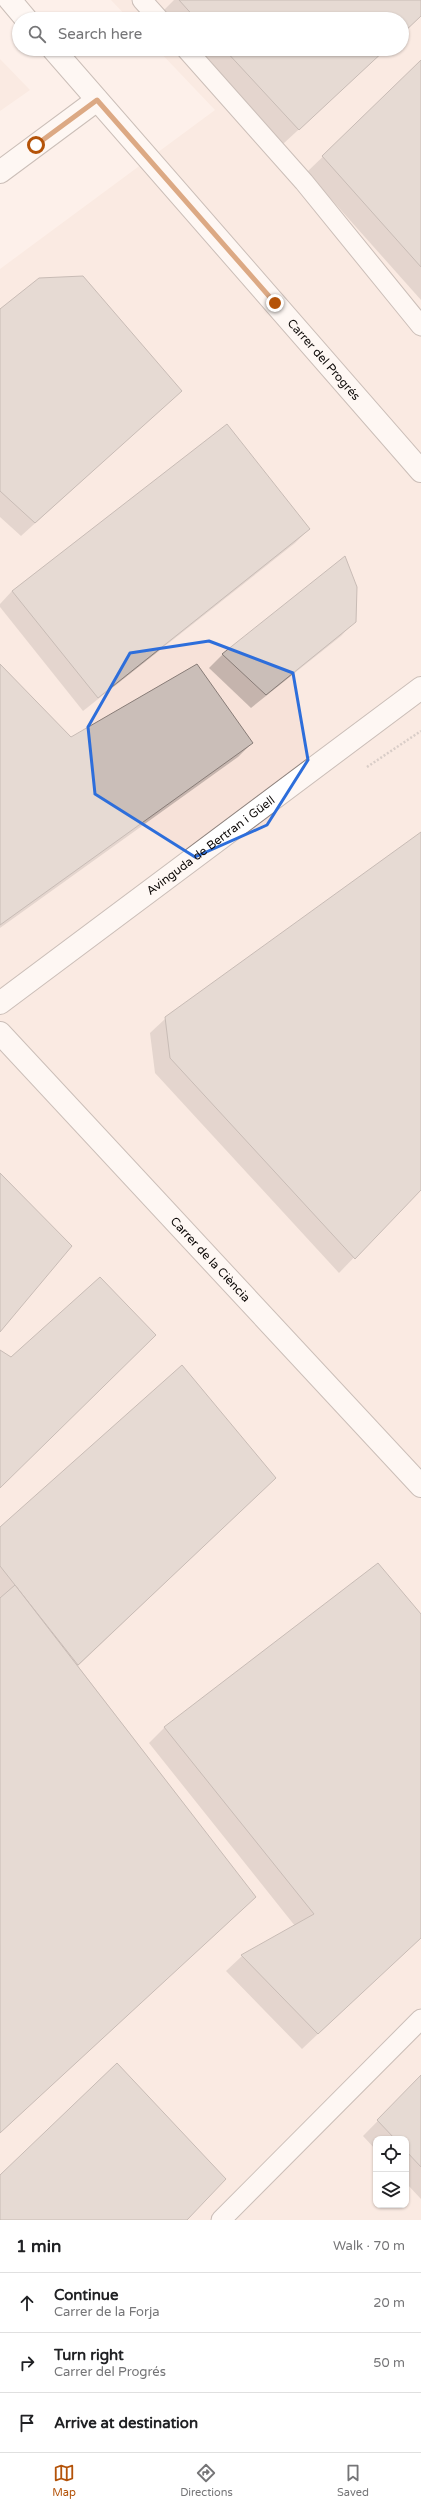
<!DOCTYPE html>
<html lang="en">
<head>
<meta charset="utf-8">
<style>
	body { margin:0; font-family:"Varela Round",sans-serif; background:#f6f6f6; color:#202124 }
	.controls { position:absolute; right:12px; bottom:12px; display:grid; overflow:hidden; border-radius:8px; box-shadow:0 1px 3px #0004 }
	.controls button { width:36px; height:36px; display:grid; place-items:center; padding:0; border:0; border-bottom:1px solid #e0e0e0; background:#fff; color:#202124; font:20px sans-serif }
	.stop { position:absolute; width:12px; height:12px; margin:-9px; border:3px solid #b45309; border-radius:50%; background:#fff }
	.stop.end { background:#b45309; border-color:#fff; box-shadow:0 1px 4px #0008 }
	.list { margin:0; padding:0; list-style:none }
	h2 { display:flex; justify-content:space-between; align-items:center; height:52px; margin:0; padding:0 16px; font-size:17px }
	h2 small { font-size:13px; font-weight:400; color:#757577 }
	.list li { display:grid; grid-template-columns:26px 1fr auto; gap:12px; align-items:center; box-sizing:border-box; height:60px; padding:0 16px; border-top:1px solid #e0e0e0 }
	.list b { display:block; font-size:15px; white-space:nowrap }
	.list p { margin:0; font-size:13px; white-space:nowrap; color:#757577 }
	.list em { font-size:13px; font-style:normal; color:#757577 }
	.icon { flex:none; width:22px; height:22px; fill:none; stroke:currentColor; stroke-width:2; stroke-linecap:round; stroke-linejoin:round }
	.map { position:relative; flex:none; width:421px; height:2220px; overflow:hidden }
	.search { position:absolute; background:#fff; box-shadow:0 1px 3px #0004; left:12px; right:12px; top:12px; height:44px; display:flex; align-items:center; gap:10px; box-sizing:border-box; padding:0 14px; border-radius:22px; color:#757577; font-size:15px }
	.sheet { height:232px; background:#fff }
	nav { display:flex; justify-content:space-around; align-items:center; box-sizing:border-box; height:56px; border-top:1px solid #e0e0e0; background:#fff; font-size:11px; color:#757577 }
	nav a { display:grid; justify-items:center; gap:2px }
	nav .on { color:#b45309 }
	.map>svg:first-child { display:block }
	.built { fill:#f7e2d9; fill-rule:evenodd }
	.shadow { fill:#0003 }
	.building { fill:#cabeb8; stroke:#887c77 }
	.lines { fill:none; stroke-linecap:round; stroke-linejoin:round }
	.lane-casing { stroke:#8e827d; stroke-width:21 }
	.street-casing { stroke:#8e827d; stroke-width:24 }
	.secondary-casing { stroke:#8e827d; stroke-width:24 }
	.path { stroke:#ada39f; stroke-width:2.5; stroke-dasharray:2 2; stroke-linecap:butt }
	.lane { stroke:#fff; stroke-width:19 }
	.street { stroke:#fff; stroke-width:22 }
	.secondary { stroke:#fff; stroke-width:22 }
	.route { stroke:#b45309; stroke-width:5 }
	.marked { fill:none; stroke:#2d6edb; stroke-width:3; stroke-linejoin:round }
	.labels { text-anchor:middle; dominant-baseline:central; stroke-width:3.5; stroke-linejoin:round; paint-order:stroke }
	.street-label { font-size:12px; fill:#0e0a08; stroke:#fff }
</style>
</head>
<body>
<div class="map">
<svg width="421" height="2220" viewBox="0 0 421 2220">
	<rect width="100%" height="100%" fill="#fdf0ea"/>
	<!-- built -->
	<g class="built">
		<path d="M111,0H421V2220H0V269L215,110L157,49H402V19H129ZM376,2139H406V2205H376Z"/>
		<path d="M0,59L30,90L0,111Z"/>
	</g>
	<!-- shadow -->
	<g class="shadow">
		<path d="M174,0H421V16L402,34V19H167L161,13Z"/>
		<path d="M195,49H386L283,144Z"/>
		<path d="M421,62V300L307,172Z"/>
		<path d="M0,310L181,391L21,536L0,517Z"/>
		<path d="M227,426L309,529L295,543L83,711L0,607V604L12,591Z"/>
		<path d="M345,558L355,621L341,636L251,708L209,668L222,655Z"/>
		<path d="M0,665L71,739L252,743L238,757L0,928Z"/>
		<path d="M421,833V1188L339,1273L155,1073L150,1033L166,1018Z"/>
		<path d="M275,1478L78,1666L255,1897L0,2133V1528Z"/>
		<path d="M378,1564L421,1616V1937L302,2049L226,1971L242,1956L295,1926L149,1743L164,1728Z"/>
		<path d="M421,2077V2199L406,2183V2139H376V2150L363,2136Z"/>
	</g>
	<!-- building -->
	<g class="building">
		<path d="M179,0H421V16L402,34V19H196Z"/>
		<path d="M224,49H386L299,130Z"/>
		<path d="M421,60V267L322,156Z"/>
		<path d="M83,276L182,391L35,523L0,491V309L39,278Z"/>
		<path d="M227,424L310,529L98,698L12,591Z"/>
		<path d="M345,556L357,587L356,622L266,695L222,654Z"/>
		<path d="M0,664L71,737L197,664L253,743L0,925Z"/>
		<path d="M421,832V1190L355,1259L170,1058L165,1017Z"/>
		<path d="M0,1173L72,1246L0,1332Z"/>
		<path d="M100,1277L156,1335L0,1488V1350L11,1357Z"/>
		<path d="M182,1365L276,1478L78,1665L0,1566V1527Z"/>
		<path d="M378,1563L421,1614V1938L318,2034L241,1955L314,1914L164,1727Z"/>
		<path d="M15,1585L256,1897L0,2133V1598Z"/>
		<path d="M117,2063L226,2179L187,2220H0V2175Z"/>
		<path d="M421,2075V2167L406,2151V2139H395L377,2120Z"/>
	</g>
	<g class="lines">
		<!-- lane casing -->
		<g class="lane-casing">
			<g id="lane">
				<path d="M142,0L159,19"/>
				<path d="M186,49L304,182L421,326"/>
				<path d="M221,2220L421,2019"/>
			</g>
		</g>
		<!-- street casing -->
		<g class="street-casing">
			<g id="street">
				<path d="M10,0L26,19"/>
				<path id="s1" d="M53,49L421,471"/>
				<path d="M0,172L97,100"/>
				<path id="s2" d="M0,1033L421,1486"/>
			</g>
		</g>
		<!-- secondary casing -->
		<g class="secondary-casing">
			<g id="secondary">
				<path id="s3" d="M0,1003L421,688"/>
			</g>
		</g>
		<!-- path -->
		<path class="path" d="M367,767L421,731"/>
		<!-- lane -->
		<use href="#lane" class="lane"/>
		<!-- street -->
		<use href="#street" class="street"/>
		<!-- secondary -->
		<use href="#secondary" class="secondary"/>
	</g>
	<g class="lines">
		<!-- route -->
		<path class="route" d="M36,145L97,100L275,303"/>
	</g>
	<!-- marked area -->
	<path d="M0 0H421V2220H0ZM209,641L293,673L308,760L267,825L195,857L95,794L88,727L130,653Z" fill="#fdf0ea" fill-opacity=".55" fill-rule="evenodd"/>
	<path class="marked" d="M209,641L293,673L308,760L267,825L195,857L95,794L88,727L130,653Z"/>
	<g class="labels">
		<!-- street labels -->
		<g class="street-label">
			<text stroke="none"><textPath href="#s1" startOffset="412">Carrer del Progrés</textPath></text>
			<text stroke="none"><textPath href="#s3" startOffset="263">Avinguda de Bertran i Güell</textPath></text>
			<text stroke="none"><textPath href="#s2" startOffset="309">Carrer de la Ciència</textPath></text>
		</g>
	</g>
</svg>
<div class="controls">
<button><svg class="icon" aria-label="locate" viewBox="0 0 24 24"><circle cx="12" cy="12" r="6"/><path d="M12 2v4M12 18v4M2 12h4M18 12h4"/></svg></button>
<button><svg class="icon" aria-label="layers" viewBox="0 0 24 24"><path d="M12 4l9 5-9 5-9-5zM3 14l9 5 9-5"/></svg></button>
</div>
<div class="stop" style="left:36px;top:145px"></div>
<div class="stop end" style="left:275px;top:303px"></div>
<div class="search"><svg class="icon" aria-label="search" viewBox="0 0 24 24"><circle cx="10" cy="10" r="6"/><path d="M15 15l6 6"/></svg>Search here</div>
</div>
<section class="sheet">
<h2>1 min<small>Walk · 70 m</small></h2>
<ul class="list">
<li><svg class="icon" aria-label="ahead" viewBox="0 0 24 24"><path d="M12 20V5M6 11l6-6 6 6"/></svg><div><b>Continue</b><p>Carrer de la Forja</p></div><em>20 m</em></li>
<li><svg class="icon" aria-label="right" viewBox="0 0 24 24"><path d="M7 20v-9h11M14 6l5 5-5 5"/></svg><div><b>Turn right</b><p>Carrer del Progrés</p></div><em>50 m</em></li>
<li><svg class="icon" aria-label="arrive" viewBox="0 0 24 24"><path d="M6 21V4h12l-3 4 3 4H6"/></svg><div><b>Arrive at destination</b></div></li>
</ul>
</section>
<nav>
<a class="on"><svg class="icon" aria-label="map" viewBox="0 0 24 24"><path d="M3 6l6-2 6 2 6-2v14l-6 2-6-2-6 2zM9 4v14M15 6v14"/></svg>Map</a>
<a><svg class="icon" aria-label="directions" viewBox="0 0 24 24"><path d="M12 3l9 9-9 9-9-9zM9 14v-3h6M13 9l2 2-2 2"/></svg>Directions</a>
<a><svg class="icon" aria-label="saved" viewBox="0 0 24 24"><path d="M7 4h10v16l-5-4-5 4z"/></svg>Saved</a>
</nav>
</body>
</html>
